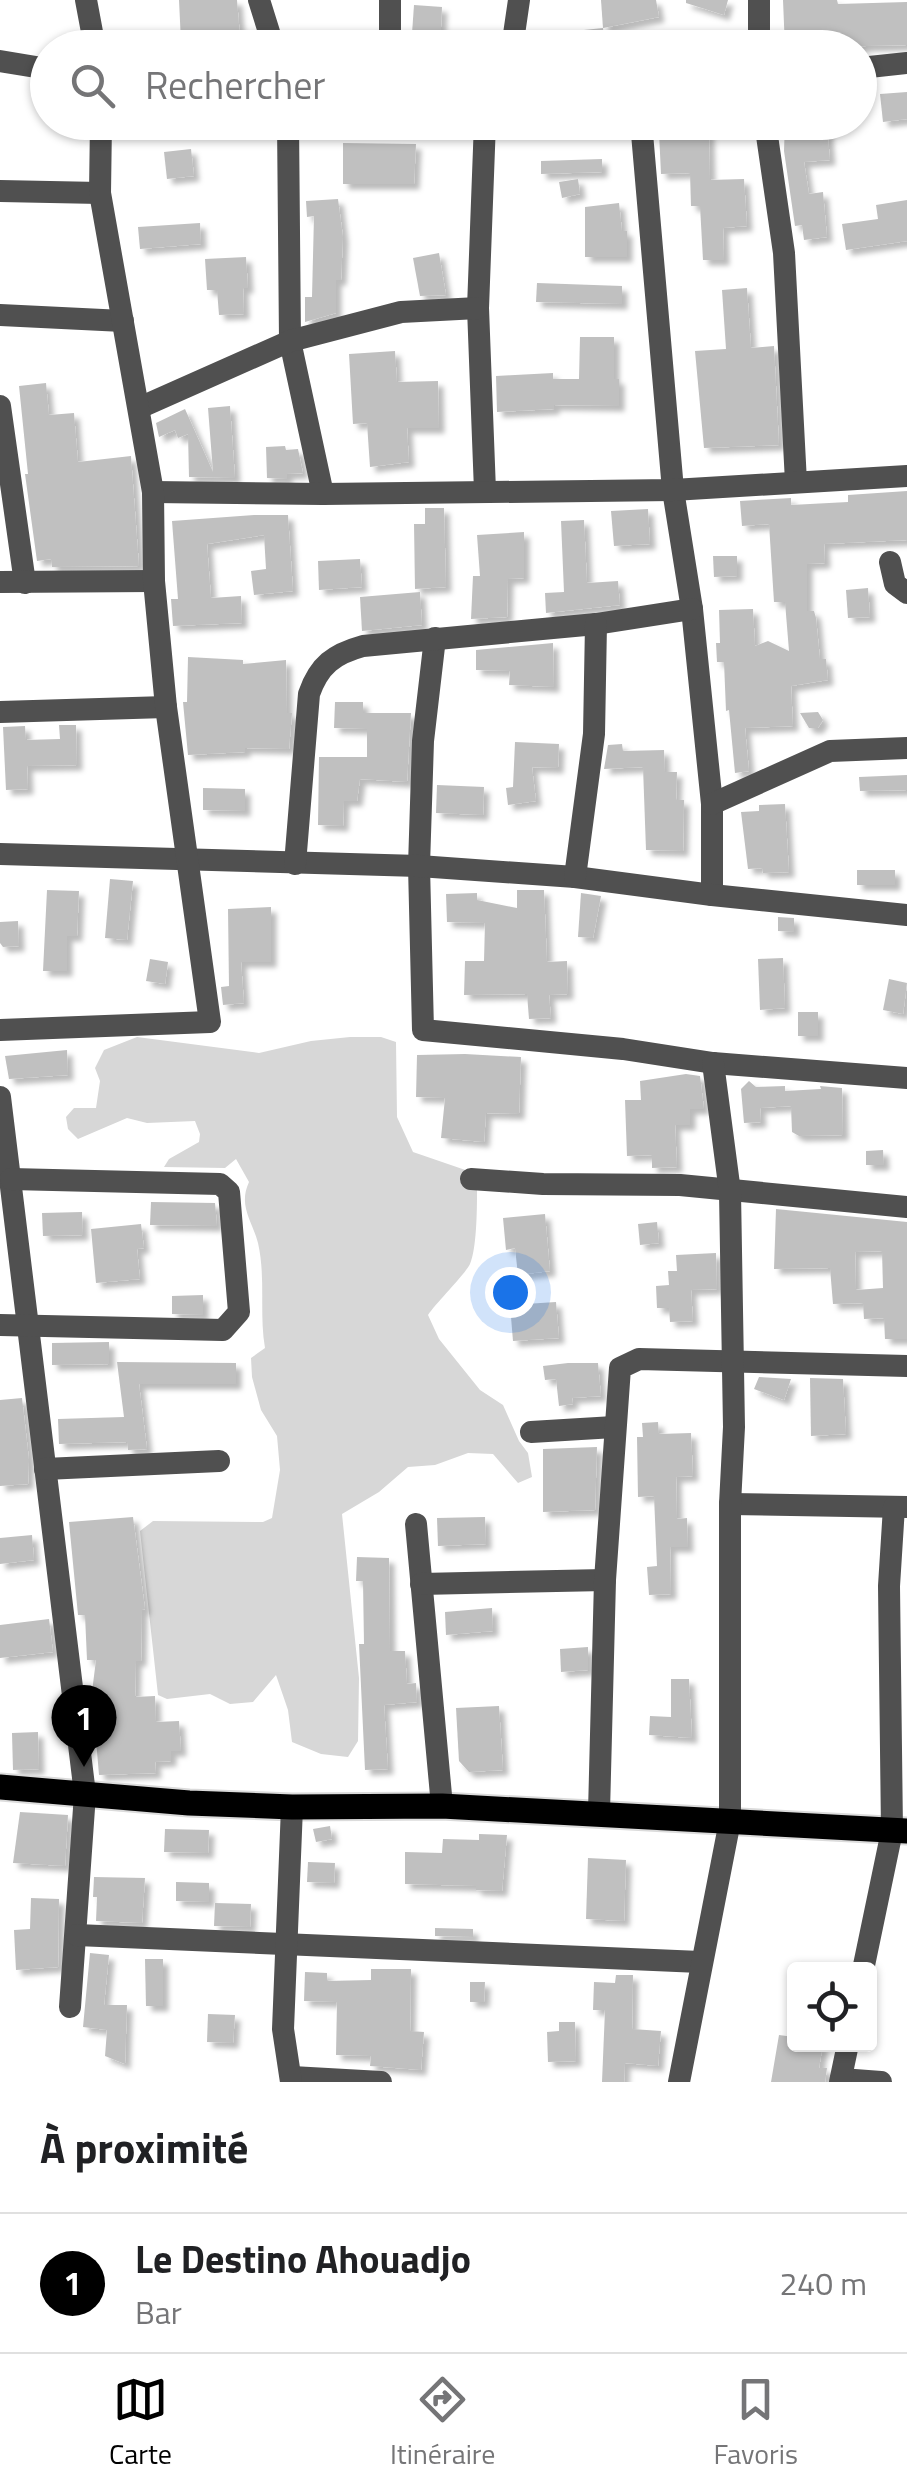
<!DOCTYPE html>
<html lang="fr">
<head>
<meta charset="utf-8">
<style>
	body { margin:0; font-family:"Titillium Web",sans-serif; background:#f2f2f2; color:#202124 }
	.controls { position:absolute; right:30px; bottom:30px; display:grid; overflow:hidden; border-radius:10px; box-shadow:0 2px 8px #0004 }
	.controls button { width:90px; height:90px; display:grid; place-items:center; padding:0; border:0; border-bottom:2px solid #e0e0e0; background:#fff; color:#202124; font:50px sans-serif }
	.you { position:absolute; left:510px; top:1292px; width:35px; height:35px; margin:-25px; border:8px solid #fff; border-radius:50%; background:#1a73e8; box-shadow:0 0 0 15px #1a73e833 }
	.badge { display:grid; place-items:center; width:65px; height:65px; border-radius:50%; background:#000; color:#fff; font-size:32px; font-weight:700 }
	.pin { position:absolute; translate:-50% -82px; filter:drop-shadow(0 2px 5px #0008) }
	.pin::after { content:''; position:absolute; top:52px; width:35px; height:30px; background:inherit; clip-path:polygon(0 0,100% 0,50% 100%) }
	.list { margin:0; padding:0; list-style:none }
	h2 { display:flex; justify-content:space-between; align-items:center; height:130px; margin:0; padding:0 40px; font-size:42px }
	h2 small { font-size:32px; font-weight:400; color:#757577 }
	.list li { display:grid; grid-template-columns:65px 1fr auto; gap:30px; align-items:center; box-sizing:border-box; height:140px; padding:0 40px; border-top:2px solid #e0e0e0 }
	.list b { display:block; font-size:38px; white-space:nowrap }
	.list p { margin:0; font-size:32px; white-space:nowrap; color:#757577 }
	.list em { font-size:32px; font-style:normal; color:#757577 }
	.icon { flex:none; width:55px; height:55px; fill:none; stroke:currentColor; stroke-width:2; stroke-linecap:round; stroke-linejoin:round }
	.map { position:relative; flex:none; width:907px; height:2082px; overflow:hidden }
	.search { position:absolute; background:#fff; box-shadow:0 2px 8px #0004; left:30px; right:30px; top:30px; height:110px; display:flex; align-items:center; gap:25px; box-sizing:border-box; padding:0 35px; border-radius:55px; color:#757577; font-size:38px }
	.sheet { height:270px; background:#fff }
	nav { display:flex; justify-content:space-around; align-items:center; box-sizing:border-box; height:140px; border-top:2px solid #e0e0e0; background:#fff; font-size:28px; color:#757577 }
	nav a { display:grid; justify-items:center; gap:5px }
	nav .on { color:#000 }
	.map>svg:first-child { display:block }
	.green { fill:#d7d7d7 }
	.building { fill:#c0c0c0; fill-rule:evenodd; filter:url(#shadow) }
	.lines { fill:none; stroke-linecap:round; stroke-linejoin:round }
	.major-casing { stroke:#dbdbdb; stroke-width:29 }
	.minor { stroke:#505050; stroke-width:22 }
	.major { stroke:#000; stroke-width:25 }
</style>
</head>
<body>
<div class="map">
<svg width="907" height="2082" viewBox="0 0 907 2082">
	<defs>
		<filter id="shadow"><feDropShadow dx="5.5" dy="5.5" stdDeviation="2.5" flood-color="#0004"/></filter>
	</defs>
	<rect width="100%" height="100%" fill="#fff"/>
	<!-- green -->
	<path class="green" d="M137,1037L259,1053L311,1041L350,1037H381L396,1042L397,1117L413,1152L477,1174C477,1196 478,1245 470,1264C466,1273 437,1302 428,1315L439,1339L480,1390L503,1405L519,1441L528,1453L532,1477L518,1483L493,1454L468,1453L435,1465L408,1467L379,1492L342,1514L359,1678L358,1741L348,1757L321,1754L292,1742L288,1710L276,1675L253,1702L230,1704L210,1694L167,1699L158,1695L140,1531L153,1521L263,1522L272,1518L280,1470L277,1436L261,1410L252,1377L251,1358L265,1348C259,1314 266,1278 258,1243C252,1220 238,1206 249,1182L236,1159L225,1168L164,1167L169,1159L199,1142L200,1134L195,1121L147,1123L127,1118L78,1139L68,1129L66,1117L74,1108H96L100,1081L95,1068L104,1050Z"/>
	<!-- building -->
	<g class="building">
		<path d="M179,0H237L241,48H216L215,41L181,42Z"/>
		<path d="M601,0H656L659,17L603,28Z"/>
		<path d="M686,0H728L724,15L686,3Z"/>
		<path d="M783,0H837L838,4L907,2V45L785,48Z"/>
		<path d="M414,5L442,7L440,48H411Z"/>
		<path d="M603,28L605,48H557L555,33Z"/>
		<path d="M326,31L362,33L361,48H325Z"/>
		<path d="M907,92V119L883,122L880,94Z"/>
		<path d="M785,122H802L803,127L827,125L830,160L804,162L809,194L823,192L827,237L804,240L802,225L795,226L784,151Z"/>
		<path d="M709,131L710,180L744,179L747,226L723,228L724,260H703L700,206H691L690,173L661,174L659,132Z"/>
		<path d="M343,143L416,144L414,184H343Z"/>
		<path d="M191,149L194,176L167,179L164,152Z"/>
		<path d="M602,159V172L541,174V161Z"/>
		<path d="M578,179L580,194L562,198L559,182Z"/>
		<path d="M338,199L343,237L341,280H336V313L305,322V297H312L314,216L307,217L306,201Z"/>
		<path d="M907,200V241L846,250L842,224L878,219L876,205Z"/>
		<path d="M619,203L622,231H627V257H585V207Z"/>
		<path d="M200,223L201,244L140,249L138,227Z"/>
		<path d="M439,253L446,295L420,296L413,258Z"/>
		<path d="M246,257L248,288H243L244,314L219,315L217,290H207L205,259Z"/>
		<path d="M537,283L622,286V304L536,302Z"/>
		<path d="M747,288L751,348L774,346L779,445L704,448L695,351L726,349L722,290Z"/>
		<path d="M580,337H614V379H619V406L554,405V409L497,412L496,376L553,373V379H579Z"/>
		<path d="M395,351L397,382L438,381L439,428H407L409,462L370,467L367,423L353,424L349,354Z"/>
		<path d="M46,383L49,415L74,413L78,462L131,456L139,566L52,567L51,559L37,561L25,474H28L19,386Z"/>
		<path d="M230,406L235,478L189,477L188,434L178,438L175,430L159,437L156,423L185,409L213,472L208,408Z"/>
		<path d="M285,446L286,450L298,449L303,473L287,474V479L267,478L266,447Z"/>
		<path d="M907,491V540L824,544L825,563L807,564V611H814L816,618L820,659H826L828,680L791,686L793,726L745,728L749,771L735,773L729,710L726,711L724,662H717L716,643H720L719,610L753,609L755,646L768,641L789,651L785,602H774L769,524L742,526L740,501L791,498V505L848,502V495Z"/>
		<path d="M425,508H444L446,587L415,589L414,524H425Z"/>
		<path d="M648,509L650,544L614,546L611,511Z"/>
		<path d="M254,515H288L293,591L254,595L251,571L266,569L264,535L207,544L211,598L241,596L242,623L173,626L171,599H178L172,521Z"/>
		<path d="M584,520L587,583L618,581L620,605L546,613L545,593L564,592L561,521Z"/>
		<path d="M524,532V578L508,579L507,617L471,619L473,576H480L477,535Z"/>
		<path d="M713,556H737V576L714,577Z"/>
		<path d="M360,559L362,587L319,590L318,561Z"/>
		<path d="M868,588L870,617L848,618L846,590Z"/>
		<path d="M420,592L422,625L362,631L360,597Z"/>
		<path d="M553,643L554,687L509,685L510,671L476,670V650Z"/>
		<path d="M188,657L243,660V664L286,660L287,713H292L289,749L245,748V752L188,755L183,702H187Z"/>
		<path d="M335,702H363V713H411L407,782L360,779L357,801H344L343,826L318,825L319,757H367V729L334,728Z"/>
		<path d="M818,712L823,720L818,728H809L800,713Z"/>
		<path d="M59,725H76L77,765L27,766L28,789L6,790L3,727L25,726L26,740L60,739Z"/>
		<path d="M515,742L559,744L558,768L532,767L536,801L508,805L506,788L513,787Z"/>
		<path d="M622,744L623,751L664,750L665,772H677L676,800H684L683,851L646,850L643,767L604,769L608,745Z"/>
		<path d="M907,775V790L860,791L859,777Z"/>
		<path d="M437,785L484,787L483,815L436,813Z"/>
		<path d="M203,788L245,789V811L203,810Z"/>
		<path d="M785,804L789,872L763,873L762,868L748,869L741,812L759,811V805Z"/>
		<rect x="857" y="870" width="38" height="15"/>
		<path d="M110,879L133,881L127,940L105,938Z"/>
		<path d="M47,890L79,891L77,936H67V971H43Z"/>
		<path d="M517,890H544L547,962L567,961L568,994L549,995L551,1018L529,1019L527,994L464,995L465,961H484L485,923L447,922L446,894L477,893V900L517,908Z"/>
		<path d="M581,893L601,896L593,938L578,937Z"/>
		<path d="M271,907V962H241L244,1003L223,1005L221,987L229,986L228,909Z"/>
		<path d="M778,917L794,918V932L778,931Z"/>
		<path d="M18,921L19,946L3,947L0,943V922Z"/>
		<path d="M783,958L785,1008L760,1010L758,959Z"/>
		<path d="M150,959L168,962L165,984L146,981Z"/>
		<path d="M889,979L907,983L903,1014L883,1010Z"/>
		<rect x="798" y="1012" width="20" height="24"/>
		<path d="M67,1050L68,1075L9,1079L5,1056Z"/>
		<path d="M465,1054L521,1057L519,1114L486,1113L484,1142L441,1138L445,1098L416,1097L417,1055Z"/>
		<path d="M686,1074L700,1076L704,1109H690V1125H675L677,1167L652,1168V1155L627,1156L625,1100H641L640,1081Z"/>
		<path d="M749,1081L756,1087L785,1086V1091L821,1089L820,1086L842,1088L843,1135L799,1136L792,1132L791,1106L760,1108L761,1122L744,1123L741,1089Z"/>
		<path d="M883,1150L884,1165H866V1151Z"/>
		<path d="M151,1202L215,1203L217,1226L150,1225Z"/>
		<path d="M776,1209L907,1222V1339H885L884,1318L864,1319L863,1303L833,1304L830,1268L774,1269ZM882,1251L883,1288L856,1290L855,1252Z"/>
		<path d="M82,1212L83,1235L43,1236L42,1213Z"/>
		<path d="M545,1214L550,1271L518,1275L515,1248L506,1250L503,1218Z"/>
		<path d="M657,1222L659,1243L640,1245L638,1224Z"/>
		<path d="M141,1224L144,1248L137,1249L140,1279L96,1283L91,1229Z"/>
		<path d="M716,1253L717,1289L691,1290L693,1321L670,1322L669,1308H657L656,1286L669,1285L668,1271H677L676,1255Z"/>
		<path d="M203,1295V1315L172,1314V1296Z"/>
		<path d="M556,1302L559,1338L513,1341L510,1305Z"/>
		<path d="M109,1342V1364L52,1365V1343Z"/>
		<path d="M117,1362L236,1363V1384H139L147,1449L128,1450L127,1442L59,1444L58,1419L124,1417Z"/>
		<path d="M568,1363H598L601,1396L572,1398L573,1404L559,1406L556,1379L545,1380L543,1366Z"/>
		<path d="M759,1377L791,1379L784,1400L754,1389Z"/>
		<path d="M810,1378L843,1379L846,1434L811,1436Z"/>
		<path d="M22,1398L29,1460L28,1484L0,1486V1400Z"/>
		<path d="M658,1422L659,1434L691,1433L693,1476L676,1477L677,1519L687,1518L688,1547H670L671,1594L649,1595L647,1567L657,1566L654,1496L638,1497L637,1437H643L642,1423Z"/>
		<path d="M597,1447L595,1510L543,1512V1449Z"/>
		<path d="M133,1517L145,1609L142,1610L141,1661H136L135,1697L155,1696L156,1722L179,1721L181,1751H171V1761L155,1762L156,1773L99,1775L92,1692L96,1660H87L85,1615H78L69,1522Z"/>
		<path d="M485,1517L486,1544L438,1546L437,1518Z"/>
		<path d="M32,1535L34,1560L0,1564V1538Z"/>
		<path d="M357,1557L389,1558L390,1651H405L407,1684L416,1683L417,1702L384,1705L388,1769L365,1770L359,1644H364L363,1581H356Z"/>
		<path d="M492,1608L493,1631L446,1635L445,1612Z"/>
		<path d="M49,1619L53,1652L0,1658V1625Z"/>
		<path d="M588,1647V1670L561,1672L560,1649Z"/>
		<path d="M671,1679H689L692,1738L649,1735L650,1716L671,1717Z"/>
		<path d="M499,1706L503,1770L469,1772L459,1761L456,1708Z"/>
		<path d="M38,1732L39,1769L13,1770L12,1733Z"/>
		<path d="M20,1812L68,1815L65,1866L13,1863Z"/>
		<path d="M330,1826L332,1839L316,1842L313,1829Z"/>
		<path d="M165,1829L209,1830L208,1853L164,1852Z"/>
		<path d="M479,1834L507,1835L502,1891L476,1890V1886L405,1884V1852L442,1853L443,1839L479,1840Z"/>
		<path d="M588,1858L626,1860L624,1921L586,1919Z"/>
		<path d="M308,1862L335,1863L334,1883L307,1882Z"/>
		<path d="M94,1877L145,1878L142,1923L96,1921L97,1897H93Z"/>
		<path d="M176,1882L209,1883V1902L176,1901Z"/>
		<path d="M31,1898L59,1899L58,1967L16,1970L14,1930L30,1929Z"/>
		<path d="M215,1903L251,1904L250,1927L214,1926Z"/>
		<path d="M435,1928L473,1929V1937L435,1936Z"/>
		<path d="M90,1953L109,1955L104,2005H127L125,2064L105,2056L107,2030L83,2027Z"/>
		<path d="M145,1959H163V2006H146Z"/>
		<path d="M371,1969H411L410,2031L424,2032L421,2070L370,2066L371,2056L336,2055L337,2002L304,2001L305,1972L327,1973V1981L371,1980Z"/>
		<path d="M616,1975H633L632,2029L661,2031L658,2066L625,2063L624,2082H602L605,2010H593L594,1982L615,1983Z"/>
		<path d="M470,1982H485L484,2002H470Z"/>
		<path d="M208,2014L235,2015L233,2043L207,2042Z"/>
		<path d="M559,2022H575L576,2061L548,2062L547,2032L559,2031Z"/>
		<path d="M779,2035L794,2037V2044H823L819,2068H827L825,2082H771Z"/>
	</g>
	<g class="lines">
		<!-- major casing -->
		<g class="major-casing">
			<path id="major" d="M0,1787L189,1803L292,1807L442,1806L907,1831"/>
		</g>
		<!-- minor -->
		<g class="minor">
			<path d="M86,0L95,48"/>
			<path d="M259,0L274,48"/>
			<path d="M390,48V0"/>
			<path d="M512,48L519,0"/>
			<path d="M759,48V0"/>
			<path d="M0,61L48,69"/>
			<path d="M860,68L907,63"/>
			<path d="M288,122L290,341L323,494"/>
			<path d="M485,122L478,308L485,491"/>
			<path d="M641,122L673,490L692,609L712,804V895"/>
			<path d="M765,122L784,253L796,482"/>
			<path d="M0,191L100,193"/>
			<path d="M0,315L123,321"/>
			<path d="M0,406L25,583"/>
			<path d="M139,408L290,341L401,312L478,308"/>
			<path d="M153,492L323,494L673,490L907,476"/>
			<path d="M890,562L895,584L907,593"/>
			<path d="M0,582L154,581"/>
			<path d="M435,638L423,741L419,866L423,1030L623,1049L713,1063L907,1078"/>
			<path d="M0,712L166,707"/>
			<path d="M712,804L830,751L907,748"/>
			<path d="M0,854L419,866L575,877L712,895L907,915"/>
			<path d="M295,864L309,694C319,665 334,654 363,646L596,624L692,609"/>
			<path d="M575,877L594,734L596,624"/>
			<path d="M0,1030L210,1022L166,707L154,581L153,492L100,193L101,122"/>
			<path d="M0,1097L85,1794L70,2007"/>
			<path d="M471,1179L543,1184L680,1185L907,1207"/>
			<path d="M0,1325L223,1330L239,1312L229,1192L220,1184L11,1179"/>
			<path d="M531,1432L614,1427"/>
			<path d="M45,1469L219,1461"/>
			<path d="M730,1504L907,1507"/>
			<path d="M416,1524L442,1806"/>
			<path d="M421,1584L605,1580"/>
			<path d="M599,1812L605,1580L620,1368L639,1359L907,1366"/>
			<path d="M77,1935L700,1962"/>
			<path d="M863,1970L892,1831L889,1586L894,1507"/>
			<path d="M292,2077L381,2082"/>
			<path d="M841,2079L881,2082"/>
			<path d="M291,2082L283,2029L292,1807"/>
			<path d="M679,2082L730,1821V1504L734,1427L730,1192L713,1063"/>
			<path d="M840,2082L848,2044"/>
		</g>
		<!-- major -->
		<use href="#major" class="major"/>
	</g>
</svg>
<div class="controls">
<button><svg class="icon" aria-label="locate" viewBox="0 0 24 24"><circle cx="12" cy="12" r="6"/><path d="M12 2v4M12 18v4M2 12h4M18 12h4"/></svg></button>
</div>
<div class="you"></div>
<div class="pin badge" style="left:84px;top:1767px">1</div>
<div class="search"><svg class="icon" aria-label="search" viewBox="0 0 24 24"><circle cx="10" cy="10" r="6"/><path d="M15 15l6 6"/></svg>Rechercher</div>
</div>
<section class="sheet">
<h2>À proximité<small></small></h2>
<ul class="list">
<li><span class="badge">1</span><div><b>Le Destino Ahouadjo</b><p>Bar</p></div><em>240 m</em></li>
</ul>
</section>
<nav>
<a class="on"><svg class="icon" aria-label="map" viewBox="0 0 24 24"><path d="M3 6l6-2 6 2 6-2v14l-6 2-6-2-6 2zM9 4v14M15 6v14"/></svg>Carte</a>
<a><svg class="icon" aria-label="directions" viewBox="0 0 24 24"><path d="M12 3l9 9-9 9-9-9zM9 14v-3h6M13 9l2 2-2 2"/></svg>Itinéraire</a>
<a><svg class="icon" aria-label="saved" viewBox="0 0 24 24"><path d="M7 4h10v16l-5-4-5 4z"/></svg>Favoris</a>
</nav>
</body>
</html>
